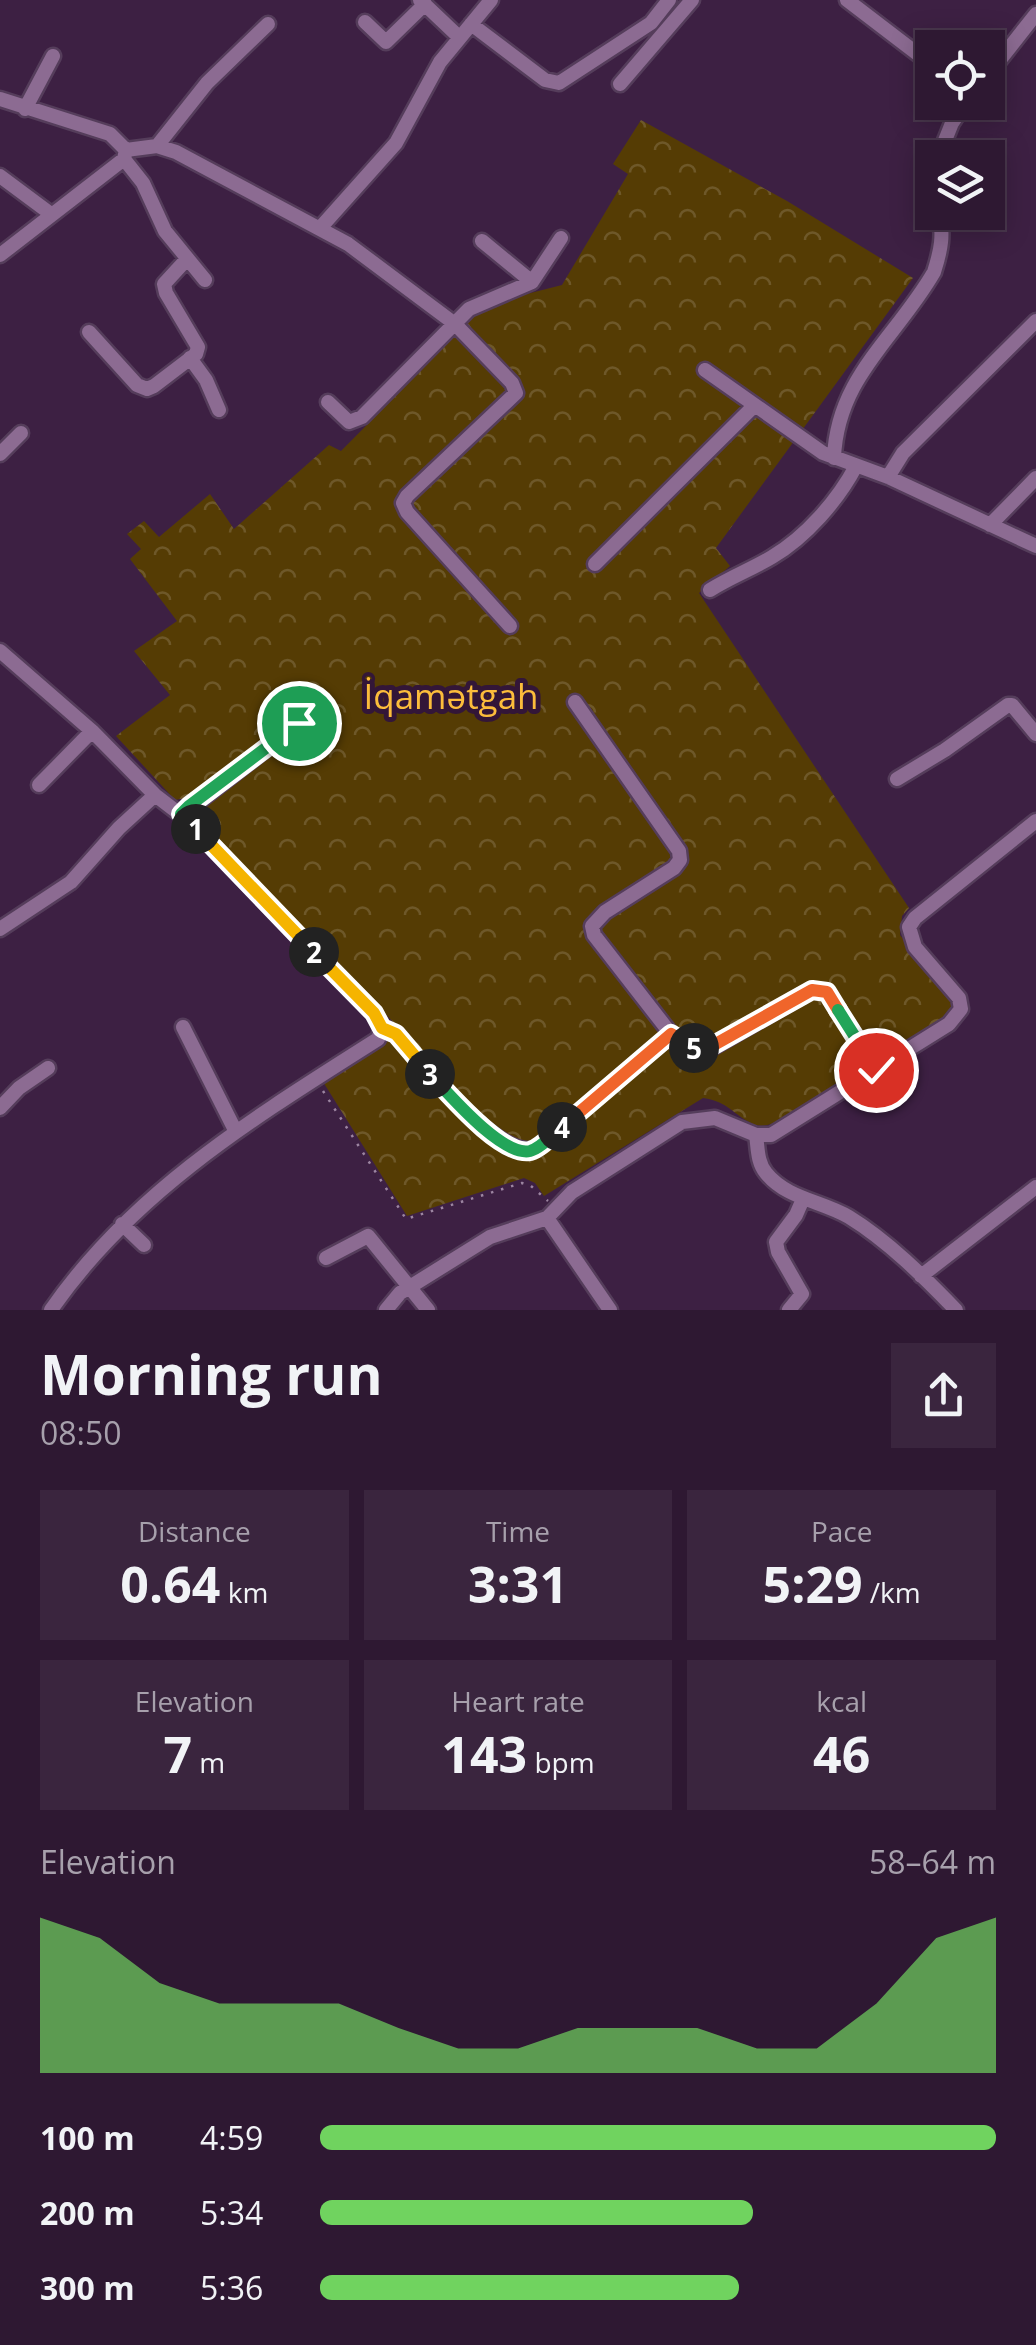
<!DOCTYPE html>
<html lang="en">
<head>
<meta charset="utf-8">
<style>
	:root { --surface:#2e1832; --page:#3a253e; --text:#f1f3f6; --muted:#a7a0ac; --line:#49374d; --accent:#70d35f }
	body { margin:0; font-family:"Open Sans",sans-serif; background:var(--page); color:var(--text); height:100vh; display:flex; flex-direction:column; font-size:38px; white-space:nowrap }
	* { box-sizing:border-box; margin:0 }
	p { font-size:32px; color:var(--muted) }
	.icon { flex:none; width:55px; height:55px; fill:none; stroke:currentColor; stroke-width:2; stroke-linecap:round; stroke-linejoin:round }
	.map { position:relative; height:1310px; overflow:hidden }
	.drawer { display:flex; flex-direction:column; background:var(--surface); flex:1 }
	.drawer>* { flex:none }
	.controls { position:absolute; left:915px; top:30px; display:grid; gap:20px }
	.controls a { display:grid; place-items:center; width:90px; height:90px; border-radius:0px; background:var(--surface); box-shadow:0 5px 25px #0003,0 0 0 2px var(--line); font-size:50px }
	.pin { position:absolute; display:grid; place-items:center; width:85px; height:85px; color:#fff; margin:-42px; border:5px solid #fff; border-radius:50%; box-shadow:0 2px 10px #0007 }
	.km { position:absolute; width:50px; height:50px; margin:-25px; border-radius:50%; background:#222; color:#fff; font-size:28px; line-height:50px; text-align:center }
	.round { display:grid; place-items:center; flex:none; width:105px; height:105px; border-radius:0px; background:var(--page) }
	.overview { display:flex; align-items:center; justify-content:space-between; height:170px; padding:0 40px }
	h1 { font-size:55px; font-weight:700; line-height:75px }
	.stats { display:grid; grid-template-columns:repeat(3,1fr); gap:15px; height:170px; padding:10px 40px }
	.stats div { display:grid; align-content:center; border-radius:0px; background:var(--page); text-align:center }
	.stats b { font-size:50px; font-weight:700 }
	.stats small { font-size:28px; font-weight:400 }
	.stats p { font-size:28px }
	.chart { height:280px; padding:20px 40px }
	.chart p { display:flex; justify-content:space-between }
	.chart svg { width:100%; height:180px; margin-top:10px; fill:var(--accent); opacity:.7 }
	ul { padding:0 40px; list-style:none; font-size:32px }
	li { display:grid; grid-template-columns:160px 120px 1fr; align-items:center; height:75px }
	li i { height:25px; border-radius:12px; background:var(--accent) }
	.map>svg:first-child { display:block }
	.park { fill:url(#park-crowns) }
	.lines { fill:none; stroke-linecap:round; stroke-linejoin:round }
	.minor-casing { stroke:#553d5b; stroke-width:19 }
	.path { stroke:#9c85a1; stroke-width:2.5; stroke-dasharray:2.5 8; stroke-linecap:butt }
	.minor { stroke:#8c6b92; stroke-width:14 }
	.split-1-casing { stroke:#fff; stroke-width:20 }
	.split-2-casing { stroke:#fff; stroke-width:20 }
	.split-3-casing { stroke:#fff; stroke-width:20 }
	.split-4-casing { stroke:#fff; stroke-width:20 }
	.split-5-casing { stroke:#fff; stroke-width:20 }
	.split-6-casing { stroke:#fff; stroke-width:20 }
	.split-7-casing { stroke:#fff; stroke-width:20 }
	.split-1 { stroke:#22a559; stroke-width:12 }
	.split-2 { stroke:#f5b400; stroke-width:12 }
	.split-3 { stroke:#f5b400; stroke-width:12 }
	.split-4 { stroke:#22a559; stroke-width:12 }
	.split-5 { stroke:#f0652b; stroke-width:12 }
	.split-6 { stroke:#f0652b; stroke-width:12 }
	.split-7 { stroke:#22a559; stroke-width:12 }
	.labels { text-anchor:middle; stroke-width:10; stroke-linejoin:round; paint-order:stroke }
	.park-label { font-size:35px; fill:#fcbd3b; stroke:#331638 }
</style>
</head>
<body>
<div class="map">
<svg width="1036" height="1310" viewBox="0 0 1036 1310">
	<defs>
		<pattern id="park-crowns" width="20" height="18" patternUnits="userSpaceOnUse" patternTransform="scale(2.5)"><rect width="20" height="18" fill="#553c04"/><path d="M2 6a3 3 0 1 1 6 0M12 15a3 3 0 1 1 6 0" fill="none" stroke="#6e5829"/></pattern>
	</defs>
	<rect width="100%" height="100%" fill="#3d2043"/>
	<path class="park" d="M641,120l146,81 126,77 -197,270 14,18 -31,27 210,315 -7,8 -2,19 55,70 -1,7 -70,45 -11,-5 -34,22v11c-19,12 -66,49 -86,39 -21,-10 -24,-22 -50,-26l-159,98 -9,-13 -11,-5 -117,38 -87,-139 65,-38 5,1 10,-11 -204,-208 3,-15 -8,-9 -16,3 -59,-64 54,-41 -36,-44 43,-30 -47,-62 11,-10 -14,-15 17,-13 15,16 51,-43 24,35 95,-84 12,6 146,-147 75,-19 66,-111 -15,-10z"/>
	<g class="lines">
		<g class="minor-casing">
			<path id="minor" d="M420,0l39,37
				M847,0l85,65
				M365,22l21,20 39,-38
				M471,24l74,56 14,3 92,-60 18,-23
				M988,75l48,-61
				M620,84l72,-84
				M0,99l110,35 16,16 31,-4 19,6 172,92 107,80 57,59 4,10 -109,103 -4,7 4,9 103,114
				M25,109l28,-53
				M157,146l50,-63 61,-59
				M938,158l14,-35 14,-21
				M124,159l19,24 22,48 40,49
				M0,176l51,38
				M321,227l75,-84 44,-81 51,-62
				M482,241l50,41
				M0,255l124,-96 2,-9
				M89,332l48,53 10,4 7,-3 42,-32 2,-7 -32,-54 -2,-9 22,-24
				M190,358l16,22 13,30
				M705,370l118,83 65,24 148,69
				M328,402l21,20 13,-5 107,-108 63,-27 29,-44
				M0,454l21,-21
				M834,458c3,-81 62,-120 100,-186 7,-22 10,-37 5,-60
				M888,477l15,-24 133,-132
				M990,525l46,-47
				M595,564l159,-158
				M710,590c21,-13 42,-21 62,-33 34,-20 66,-57 84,-91
				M0,651l92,80 63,64 26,20 193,198 8,15 -4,11c-121,77 -244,151 -327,271
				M575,702l104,149 1,9 -6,8 -69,44 -13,14 2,9 77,99
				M897,779l48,-29 63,-45h4l24,29
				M39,785l53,-54
				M181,815l118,-92
				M0,929l71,-47 48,-54 36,-33
				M183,1027l52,103
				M382,1028l14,6c24,28 102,128 140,115l135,-115 23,14 19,-1 99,-57 15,2 49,78
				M0,1108l19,-20 29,-20
				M756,1135c2,13 1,27 10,38 21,26 56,28 83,44 39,24 75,60 107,93
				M547,1218l63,92
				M122,1224l22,21
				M326,1258l42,-22 60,74
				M921,1276l115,-89
				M386,1310l14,-17 90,-56 57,-19 25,-26 110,-70 33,-4 41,17h15l178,-111 12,-15 -2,-11 -44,-51 -6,-20 6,-9 121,-97
				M789,1310l13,-16 -24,-42 -2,-10 20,-27 7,-16"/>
		</g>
		<path class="path" d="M323,1091l83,128 116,-36 9,3 17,15"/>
		<use href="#minor" class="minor"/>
	</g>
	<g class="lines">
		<g class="split-1-casing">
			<path id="split-1" d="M196,829l-15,-15 8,-8 110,-83"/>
		</g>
		<g class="split-2-casing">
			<path id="split-2" d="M196,829l118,123"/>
		</g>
		<g class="split-3-casing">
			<path id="split-3" d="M314,952l60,61 8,15 14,6 34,40"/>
		</g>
		<g class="split-4-casing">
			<path id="split-4" d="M430,1074c18,19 72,83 100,77 11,-3 23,-17 32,-24"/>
		</g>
		<g class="split-5-casing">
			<path id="split-5" d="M562,1127l109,-93 23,14"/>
		</g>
		<g class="split-6-casing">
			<path id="split-6" d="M694,1048l18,-2 100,-56 15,2 11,18"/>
		</g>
		<g class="split-7-casing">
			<path id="split-7" d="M838,1010l38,60"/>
		</g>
		<use href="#split-1" class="split-1"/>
		<use href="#split-2" class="split-2"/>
		<use href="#split-3" class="split-3"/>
		<use href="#split-4" class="split-4"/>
		<use href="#split-5" class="split-5"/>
		<use href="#split-6" class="split-6"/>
		<use href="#split-7" class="split-7"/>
	</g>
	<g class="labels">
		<g class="park-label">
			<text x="451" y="709">İqamətgah</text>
		</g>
	</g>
</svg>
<div class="controls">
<a><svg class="icon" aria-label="locate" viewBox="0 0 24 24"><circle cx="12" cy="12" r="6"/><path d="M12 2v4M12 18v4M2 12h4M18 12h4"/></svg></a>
<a><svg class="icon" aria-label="layers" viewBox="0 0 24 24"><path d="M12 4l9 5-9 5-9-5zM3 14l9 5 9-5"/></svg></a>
</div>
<div class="pin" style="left:299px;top:723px;background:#1e9e55"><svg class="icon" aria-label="arrive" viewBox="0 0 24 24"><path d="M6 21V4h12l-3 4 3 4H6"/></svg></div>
<div class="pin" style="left:876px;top:1070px;background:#d93025"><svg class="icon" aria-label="check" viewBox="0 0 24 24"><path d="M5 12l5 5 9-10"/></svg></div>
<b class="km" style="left:196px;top:829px">1</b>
<b class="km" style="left:314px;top:952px">2</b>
<b class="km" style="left:430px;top:1074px">3</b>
<b class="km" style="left:562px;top:1127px">4</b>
<b class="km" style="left:694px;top:1048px">5</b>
</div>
<section class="drawer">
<div class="overview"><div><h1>Morning run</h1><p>08:50</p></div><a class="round"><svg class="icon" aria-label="share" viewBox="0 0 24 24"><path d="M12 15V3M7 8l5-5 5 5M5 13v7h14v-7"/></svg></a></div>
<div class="stats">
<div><p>Distance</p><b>0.64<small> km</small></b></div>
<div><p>Time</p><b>3:31</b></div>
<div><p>Pace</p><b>5:29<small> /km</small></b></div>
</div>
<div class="stats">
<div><p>Elevation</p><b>7<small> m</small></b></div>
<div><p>Heart rate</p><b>143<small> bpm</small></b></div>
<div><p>kcal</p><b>46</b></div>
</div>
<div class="chart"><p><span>Elevation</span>58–64 m</p>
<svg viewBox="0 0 160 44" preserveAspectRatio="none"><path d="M0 44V6L10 11L20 22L30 27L40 27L50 27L60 33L70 38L80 38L90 33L100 33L110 33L120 38L130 38L140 27L150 11L160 6V44z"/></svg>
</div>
<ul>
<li><b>100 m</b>4:59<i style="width:100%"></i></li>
<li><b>200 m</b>5:34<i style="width:64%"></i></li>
<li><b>300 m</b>5:36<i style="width:62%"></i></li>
</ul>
</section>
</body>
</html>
